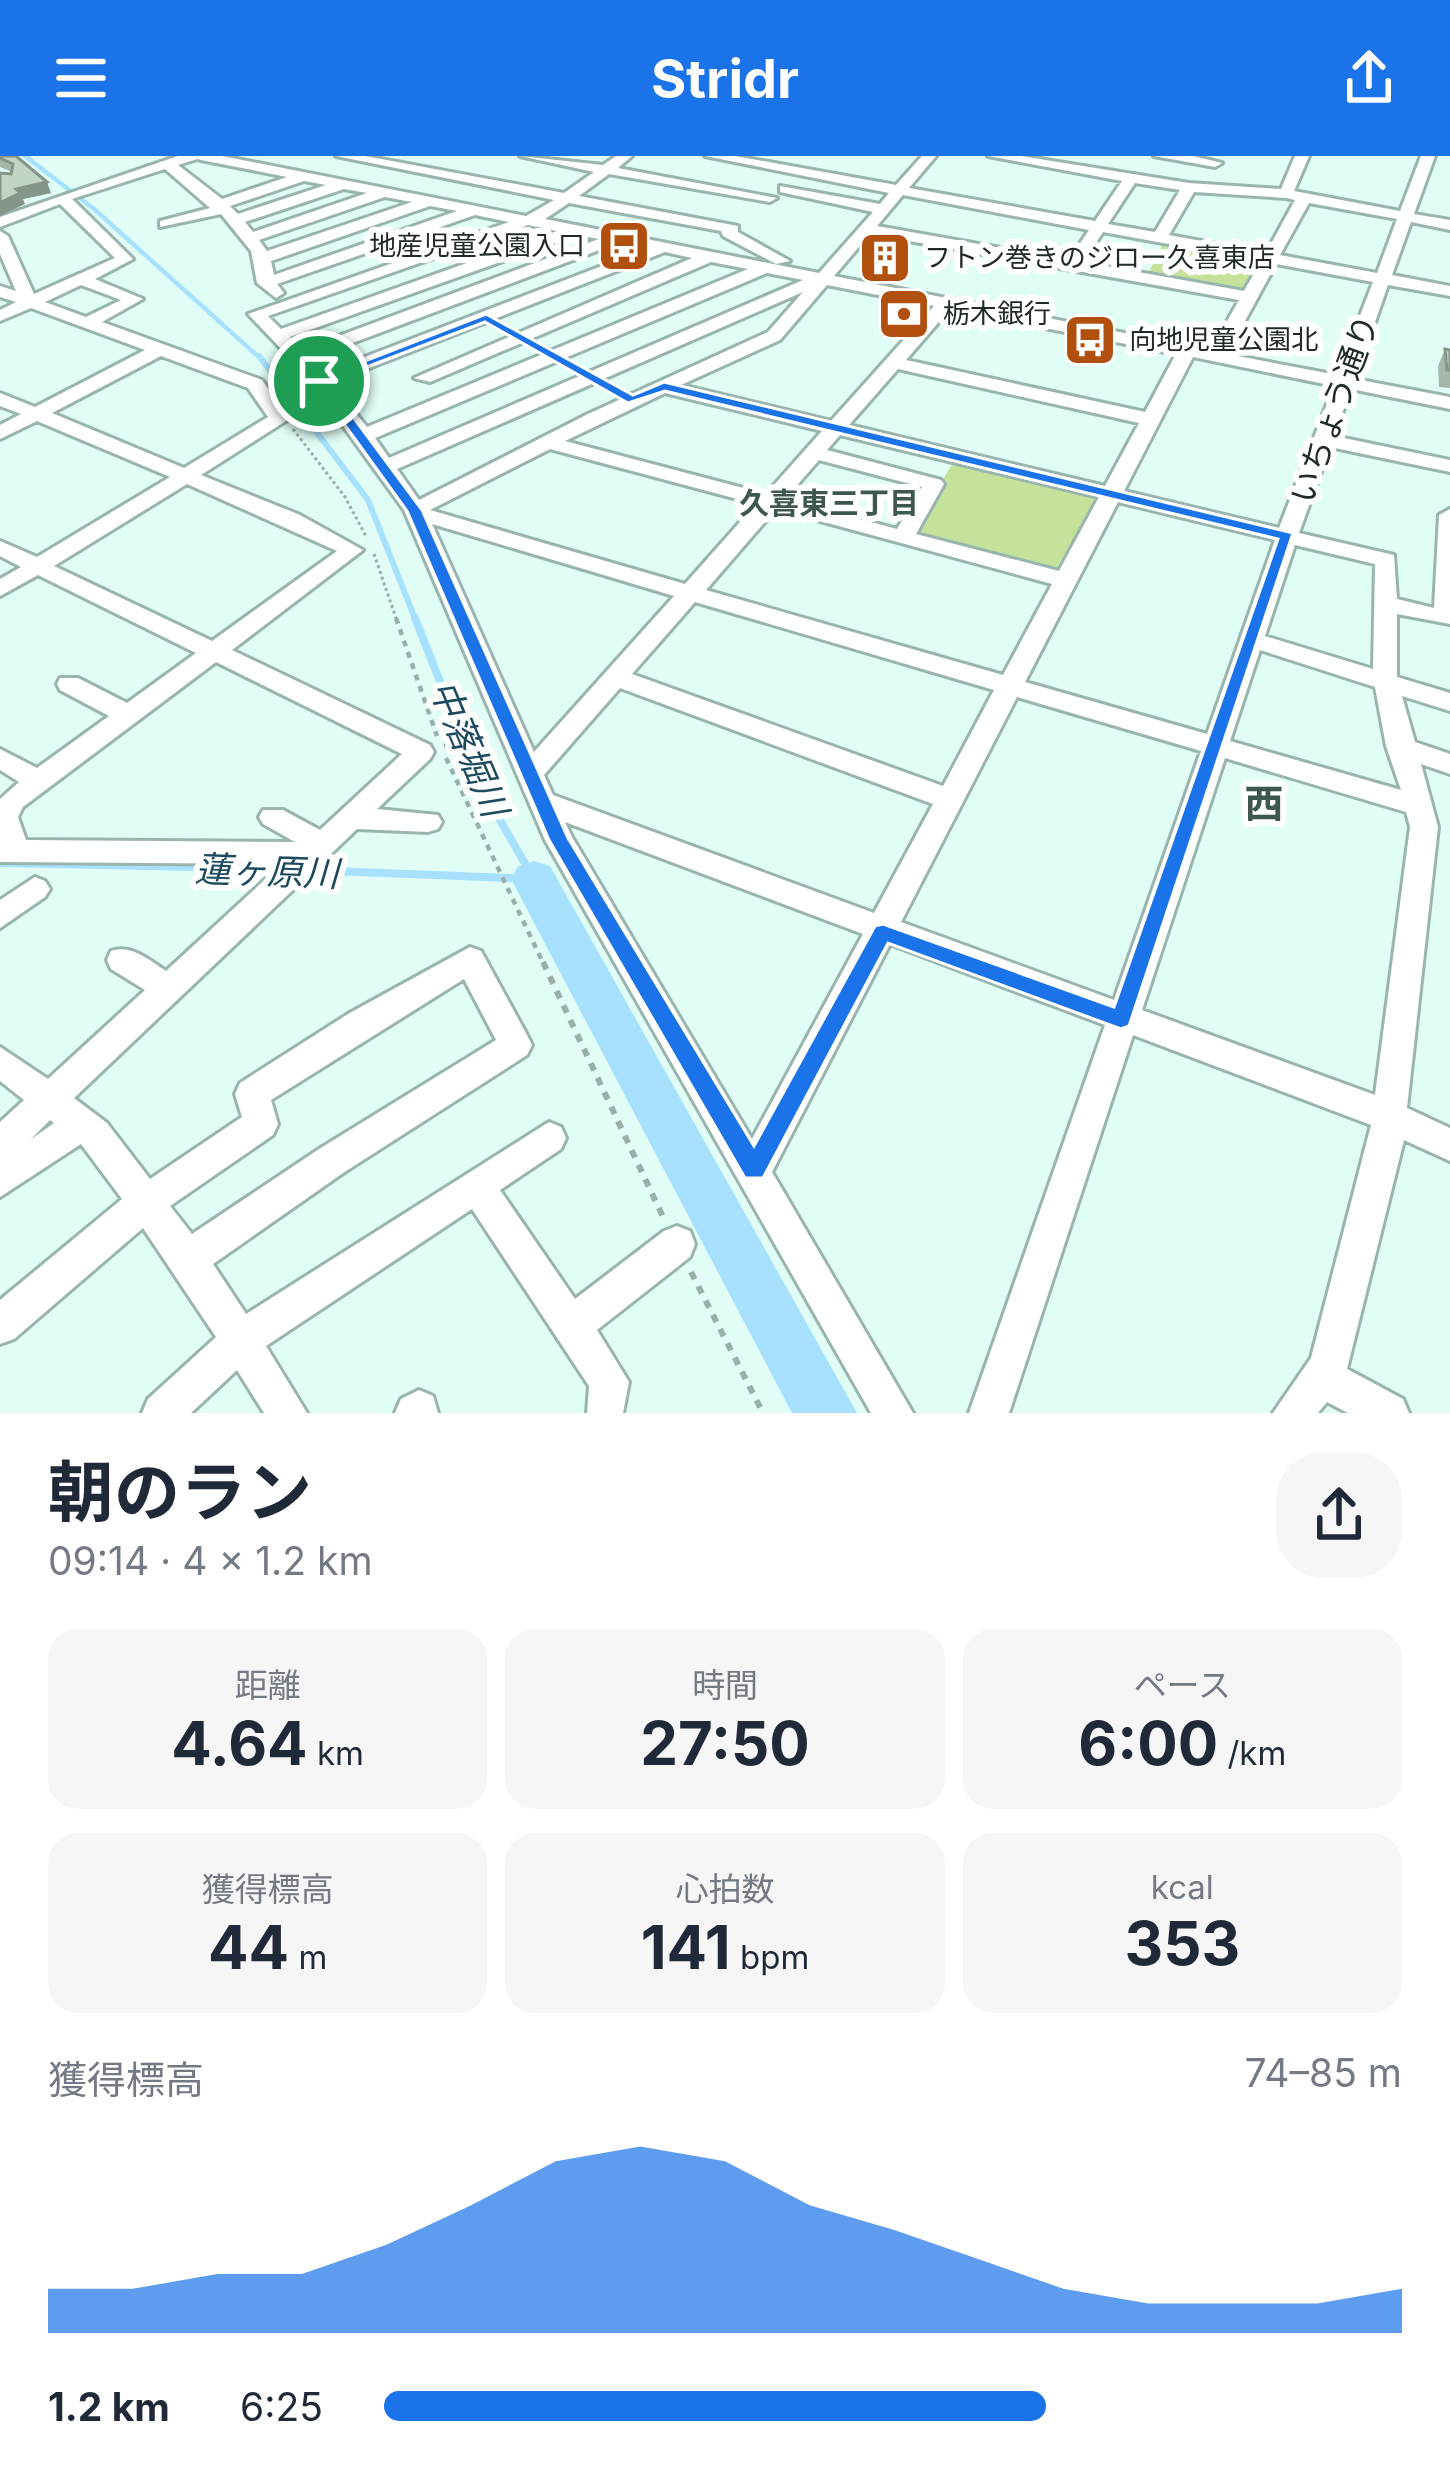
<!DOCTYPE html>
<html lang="ja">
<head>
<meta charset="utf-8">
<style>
	:root { --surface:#fff; --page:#f6f6f7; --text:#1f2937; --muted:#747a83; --accent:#1a73e8 }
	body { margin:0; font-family:Inter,"Noto Sans JP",sans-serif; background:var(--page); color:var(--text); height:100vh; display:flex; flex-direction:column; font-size:45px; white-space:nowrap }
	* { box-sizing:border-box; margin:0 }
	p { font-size:39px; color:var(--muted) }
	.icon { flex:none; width:66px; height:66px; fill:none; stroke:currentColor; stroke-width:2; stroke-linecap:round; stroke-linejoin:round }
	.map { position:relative; height:1257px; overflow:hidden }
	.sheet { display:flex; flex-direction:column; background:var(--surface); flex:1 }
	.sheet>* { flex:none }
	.pin { position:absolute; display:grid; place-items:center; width:102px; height:102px; color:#fff; margin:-51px; border:6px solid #fff; border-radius:50%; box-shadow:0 3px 12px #0007 }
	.round { display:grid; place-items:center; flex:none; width:126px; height:126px; border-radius:48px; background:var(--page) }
	.summary { display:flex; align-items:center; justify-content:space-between; height:204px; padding:0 48px }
	h1 { font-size:66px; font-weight:700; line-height:90px }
	.stats { display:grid; grid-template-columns:repeat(3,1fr); gap:18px; height:204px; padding:12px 48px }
	.stats div { display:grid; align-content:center; border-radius:30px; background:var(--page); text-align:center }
	.stats b { font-size:60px; font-weight:700 }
	.stats small { font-size:33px; font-weight:400 }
	.stats p { font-size:33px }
	.chart { height:336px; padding:24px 48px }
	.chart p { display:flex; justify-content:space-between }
	.chart svg { width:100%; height:216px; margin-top:12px; fill:var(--accent); opacity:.7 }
	ul { padding:0 48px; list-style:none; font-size:39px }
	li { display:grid; grid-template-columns:192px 144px 1fr; align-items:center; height:90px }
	li i { height:30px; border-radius:15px; background:var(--accent) }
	header { display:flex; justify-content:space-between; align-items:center; height:156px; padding:0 48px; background:var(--accent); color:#fff; font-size:54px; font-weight:700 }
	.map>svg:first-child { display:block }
	.green { fill:#c5e19a }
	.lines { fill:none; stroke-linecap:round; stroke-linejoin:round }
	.stream-far2 { stroke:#a7e1fe; stroke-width:4.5 }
	.stream-far1 { stroke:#a7e1fe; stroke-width:6 }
	.stream { stroke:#a7e1fe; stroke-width:8 }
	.river { fill:#a7e1fe; fill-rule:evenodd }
	.minor-casing { stroke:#99b5ae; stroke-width:6 }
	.path-far2 { stroke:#99b0aa; stroke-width:3; stroke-dasharray:3 3; stroke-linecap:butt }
	.path-far1 { stroke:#99b0aa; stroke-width:4.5; stroke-dasharray:6 6; stroke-linecap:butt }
	.path { stroke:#99b0aa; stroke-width:6; stroke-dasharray:8 8; stroke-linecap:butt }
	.minor { fill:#fff; fill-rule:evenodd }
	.wall { fill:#a5b7a9 }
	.shaded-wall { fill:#869589 }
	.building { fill:#c0d5c4; stroke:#869589; stroke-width:3 }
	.route { fill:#1a73e8; stroke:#fff; stroke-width:3; fill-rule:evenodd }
	.labels { text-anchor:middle; stroke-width:12; stroke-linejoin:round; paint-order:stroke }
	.far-poi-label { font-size:27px; fill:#202b28; stroke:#fff; text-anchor:start }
	.far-neighbourhood-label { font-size:30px; font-weight:bold; fill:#3e5751; stroke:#fff }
	.street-label { font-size:33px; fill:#202b28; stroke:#fff }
	.water-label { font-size:36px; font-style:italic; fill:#1d4a5f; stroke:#fff }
	.quarter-label { font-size:39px; font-weight:bold; fill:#3e5751; stroke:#fff }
</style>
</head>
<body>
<header><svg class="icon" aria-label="menu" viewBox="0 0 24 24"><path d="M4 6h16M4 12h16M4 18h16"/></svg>Stridr<svg class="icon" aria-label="share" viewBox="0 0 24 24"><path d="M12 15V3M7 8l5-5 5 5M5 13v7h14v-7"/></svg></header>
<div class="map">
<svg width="1450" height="1257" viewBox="0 0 1450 1257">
	<rect width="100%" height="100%" fill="#e0fef6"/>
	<path class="green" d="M1163,88h5l94,16 -16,31h-6l-88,-16 -3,-3z
		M961,308l130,31 5,6 -39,67 -140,-34 -5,-7 40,-62z"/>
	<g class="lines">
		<path class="stream-far2" d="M25,0l69,53 167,150"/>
		<path class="stream-far1" d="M259,200l109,144 48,121"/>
		<path class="stream" d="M415,462l68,173 51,88
			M0,707l287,6
			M308,714l225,9"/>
		<path class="river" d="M534,705l16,5 307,547h-65l-281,-534 7,-13z"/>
		<g class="minor-casing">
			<path id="minor" d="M178,0h44l304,60 28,-16 -218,-44h29l199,37 30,-21 -74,-16 83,9 13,-9h16l-14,12 159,30 -7,4 -161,-28 -30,22 159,30v6l52,29 -14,3 -53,-28 -2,-5 -152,-28 -24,16 274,54 54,-61 -93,-20v-6l100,18 9,-11 -184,-37h30l161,29 26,-29h14l-27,32 186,33 27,-40 -134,-25h33l168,27 92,6 14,-33h14l-15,35 106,20 21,-55h14l-21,58 36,6v10l-39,-8 -19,53 58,11v10l-62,-11 -33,94 95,18v12l-99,-20 -17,47 116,24v12l-120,-25 -31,86 95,22 3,44 37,9 5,-93 11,-6v115l-53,-10v63l53,16v18l-48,-15 13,46 35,12v20l-29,-10 17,63 -31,281 43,20v33l-46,-21 -57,229 56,30 6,14h-61l-21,-11 -9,11h-45l38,-55 60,-233 -238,-90 -124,378h-40l136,-388 -215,-81 -118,228 141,241h-42l-326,-573 -141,-330 -98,-135 -58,-61 261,-92 -34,-7 -198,69 7,9 -8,5 -19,-15 -6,-32 -30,-37 -61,13v-6l50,-13 -45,-39 -93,30 61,60 -38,20 48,20 -41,23 160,58 27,39 -88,56 99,40 63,35 -131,100 198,95 4,7 -4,7 -53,50 61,6 4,7 -4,7 -10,3 -71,-3 -283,269 33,25 43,56 92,-62 -7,-23 5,-11 108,-69 122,-67 11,4 46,84 5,10 -5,10 -184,118 -130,91 33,50 303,-192 12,5 5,11 -5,11 -61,41 75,109 89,-68 13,-5 13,5 5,13 -5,13 -93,73 32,52 -6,31h-36l2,-27 -117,-177 -206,137 41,67h-43l-27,-43 -46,43h-49l6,-14 68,-62 -73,-109 -129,111 -14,5v-44l122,-101 -41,-55 -81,53v-75l24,-22 -24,-19v-34l48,32 97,-89 -34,-21 -4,-9 4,-9c20,-7 38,9 55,20l116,-107 -282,-2v-63l19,-17 -19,-12v-21l37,19 72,-52 -49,-26 -3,-6 3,-6h18l49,25 69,-50 -158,-78 -38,21v-17l21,-12 -21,-11v-15l37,16 133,-80 -133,-56 -37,18v-14l21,-11 -21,-8v-13l35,14 110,-57 -114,-42 -31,13v-11l16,-8 -16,-5v-11l16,5 -16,-37v-23l8,5 26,58 81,-36 -55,-54 -60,23v-10zM197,3l4,1 86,17 -65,22 -44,-34zM304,25l22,4 -88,29 -8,-8zM1135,27l45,7 -25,42 -47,-8zM344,33l23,4 -114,39 -8,-10zM1194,36l92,6 9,2 -29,53 -97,-18zM903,39l186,35 -20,30 -192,-34zM385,41l27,5 -145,49 -8,-11zM1309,47l88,16 -20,54 -97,-18zM430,50l27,5 -183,64 -3,-14zM528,69l29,6 -276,98 -13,-13zM1103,76l158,29 -17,30 -161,-29zM870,78l369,66 -28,50 -377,-74zM576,79l23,4 -298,111 -11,-13zM618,87l28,6 -323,124 -13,-14zM665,96l27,6 -278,120 16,4 281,-120 37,7 -381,158 -36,-44zM1276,108l97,18 -36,93 -110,-21zM767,117l36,7 -414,178 -14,-20zM81,129l40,15 -35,17 -41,-15zM827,129l107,21 -103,115 -150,-36 99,-45zM803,136l-35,40 -180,82 -169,86 -22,-31zM950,153l226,45 -31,58 -239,-52zM161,200l87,32 20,29 -84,51 -132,-55zM1193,201l141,29 -55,142 -155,-37zM898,213l241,54 -34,63 -256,-61zM665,237l157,38 -56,63 -201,-53zM840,279l259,62 -40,74 -143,-37 28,-50 -3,-4 -114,-30zM550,293l206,55 -71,80 -255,-74zM819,304l103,27 -25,42 -112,-30zM187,328l150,67 -125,90 -158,-75zM1118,346l157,38 -68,194 -182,-52zM776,353l276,75 -49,91 -297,-85zM432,368l242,72 -140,156zM1295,389l80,19 -2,105 -108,-33zM695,446l299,88 -51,96 -311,-112zM1260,494l115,37 11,59 15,44 -171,-49zM216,506l186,92 -82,76 -37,-20h-20l-4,7 4,7 32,18 -269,-2 -8,-23 5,-10zM620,532l313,116 -59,109 -321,-118 -9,-20zM1017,541l184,54 -87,249 -213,-78zM1225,602l181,54 4,15 -35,268 -233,-85zM565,666l298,112 -111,205 -180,-302zM464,823l32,61 -177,109 -127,85 -22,-28 103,-71 5,-11 -7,-24zM50,964l4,3 -24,17z
				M1154,0h39l29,7 -7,4z
				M35,721l10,4 5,8 -5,8 -45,31v-28z
				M419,1234l14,6 5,17h-43l6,-14z"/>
		</g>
		<path class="path-far2" d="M293,273l52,68 22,41
			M374,398l23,67"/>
		<path class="path-far1" d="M396,462l41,118
			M444,590l41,-12
			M446,602l98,207"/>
		<path class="path" d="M543,806l121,257
			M691,1116l72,141"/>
		<use href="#minor" class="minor"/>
	</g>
	<path class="wall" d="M0,0l51,37 -28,6 2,5 -13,-32 -12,-5z
		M1445,193l5,1v38l-11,-1 -1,-21z"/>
	<path class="shaded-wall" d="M47,26l4,11 -28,6 2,5 -25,12v-13l16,-14z"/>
	<path class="building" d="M0,0h16l31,26 -31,7 4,4 -20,10v-30l11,1 2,-10 -13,-6z
		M1445,193l5,1v20h-3z"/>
	<path class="route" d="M486,158l147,81 31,-13 629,151 -164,493 -8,3 -233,-86 -125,235h-18l-196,-338 -142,-329 -94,-130zM485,166l143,81 37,-12 613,148 -164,468 -231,-83 -8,2 -121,220 -186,-308 -146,-328 -95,-128z"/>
	<defs>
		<g id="bus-square" transform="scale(2.7)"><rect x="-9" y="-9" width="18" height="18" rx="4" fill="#b1500e" stroke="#fff"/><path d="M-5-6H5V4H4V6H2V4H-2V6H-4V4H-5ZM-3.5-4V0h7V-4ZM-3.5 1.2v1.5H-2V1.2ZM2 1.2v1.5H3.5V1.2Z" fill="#fff"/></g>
		<g id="building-square" transform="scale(2.7)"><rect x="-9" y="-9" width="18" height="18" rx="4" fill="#b1500e" stroke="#fff"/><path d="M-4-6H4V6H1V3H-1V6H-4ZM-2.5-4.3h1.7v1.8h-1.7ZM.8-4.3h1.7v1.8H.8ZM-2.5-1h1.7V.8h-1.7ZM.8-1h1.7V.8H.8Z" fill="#fff"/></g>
		<g id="bank-square" transform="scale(2.7)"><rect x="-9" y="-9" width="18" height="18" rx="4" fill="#b1500e" stroke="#fff"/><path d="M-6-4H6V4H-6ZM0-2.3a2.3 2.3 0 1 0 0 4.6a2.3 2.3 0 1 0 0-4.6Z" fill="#fff"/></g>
	</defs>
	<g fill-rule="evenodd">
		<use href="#bus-square" x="624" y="90"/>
		<use href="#building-square" x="885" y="102"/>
		<use href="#bank-square" x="904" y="158"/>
		<use href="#bus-square" x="1090" y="184"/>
	</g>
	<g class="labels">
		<g class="far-poi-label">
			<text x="585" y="99" text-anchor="end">地産児童公園入口</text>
			<text x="924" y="111">フトン巻きのジロー久喜東店</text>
			<text x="943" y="167">栃木銀行</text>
			<text x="1129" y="193">向地児童公園北</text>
		</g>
		<g class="far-neighbourhood-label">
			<text x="829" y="358">久喜東三丁目</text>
		</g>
		<g class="street-label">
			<text transform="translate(1334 253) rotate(-70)" y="12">いちょう通り</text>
		</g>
		<g class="water-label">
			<text transform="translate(469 592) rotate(67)" y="13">中落堀川</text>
			<text transform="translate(267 715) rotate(2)" y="13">蓮ヶ原川</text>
		</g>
		<g class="quarter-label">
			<text x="1264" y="662">西</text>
		</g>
	</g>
</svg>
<div class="pin" style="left:319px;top:225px;background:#1e9e55"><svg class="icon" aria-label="arrive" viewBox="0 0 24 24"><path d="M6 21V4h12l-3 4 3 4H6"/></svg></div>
</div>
<section class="sheet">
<div class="summary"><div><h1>朝のラン</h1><p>09:14 · 4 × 1.2 km</p></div><a class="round"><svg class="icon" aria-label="share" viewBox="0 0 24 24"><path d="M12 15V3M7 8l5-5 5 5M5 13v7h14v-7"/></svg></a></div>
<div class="stats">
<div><p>距離</p><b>4.64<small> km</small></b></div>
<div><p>時間</p><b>27:50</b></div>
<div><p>ペース</p><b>6:00<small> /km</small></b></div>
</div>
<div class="stats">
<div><p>獲得標高</p><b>44<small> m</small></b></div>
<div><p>心拍数</p><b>141<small> bpm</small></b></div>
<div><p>kcal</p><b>353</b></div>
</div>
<div class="chart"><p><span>獲得標高</span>74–85 m</p>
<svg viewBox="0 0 160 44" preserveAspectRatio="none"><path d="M0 44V35L10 35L20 32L30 32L40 26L50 18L60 9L70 6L80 9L90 18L100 23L110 29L120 35L130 38L140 38L150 38L160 35V44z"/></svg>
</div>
<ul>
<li><b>1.2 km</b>6:25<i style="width:65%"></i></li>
</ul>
</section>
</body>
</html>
